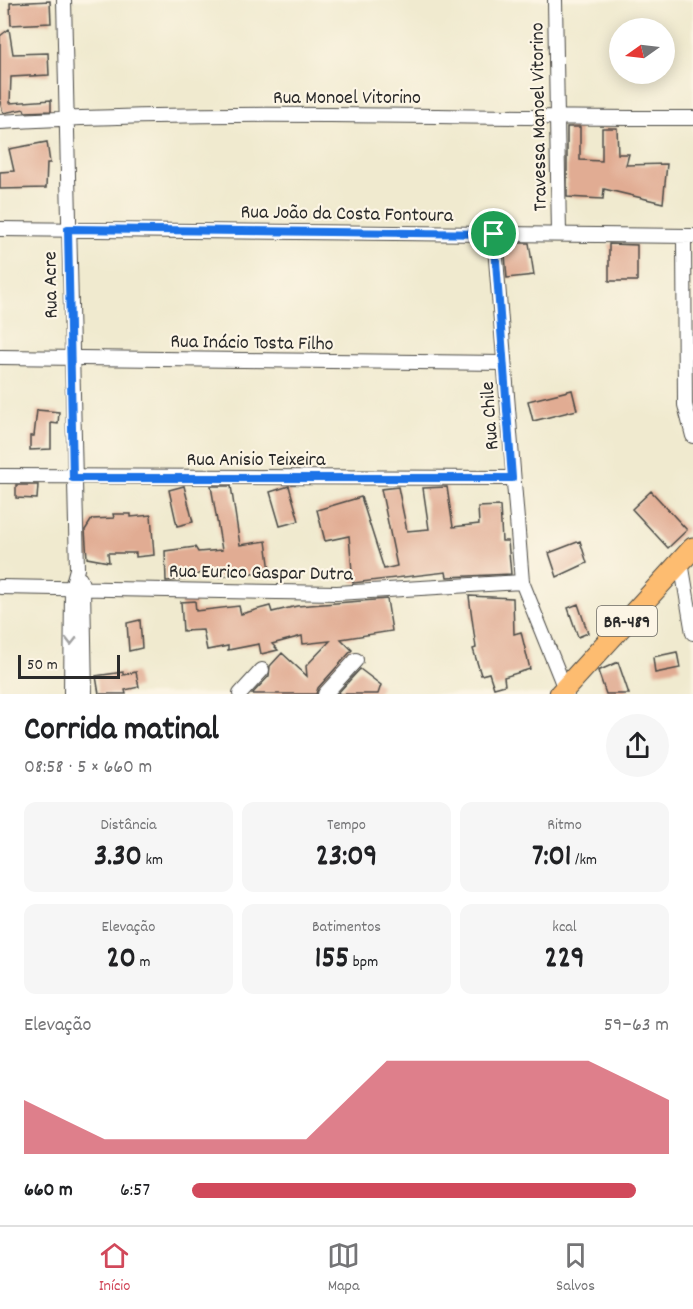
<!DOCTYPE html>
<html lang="pt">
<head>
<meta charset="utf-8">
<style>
	:root { --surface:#fff; --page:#f6f6f6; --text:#202124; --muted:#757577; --line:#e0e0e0; --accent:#d1495b }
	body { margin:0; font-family:Dekko,sans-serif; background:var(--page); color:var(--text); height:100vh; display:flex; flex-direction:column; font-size:22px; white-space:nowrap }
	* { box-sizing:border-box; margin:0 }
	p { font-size:20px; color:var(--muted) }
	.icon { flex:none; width:33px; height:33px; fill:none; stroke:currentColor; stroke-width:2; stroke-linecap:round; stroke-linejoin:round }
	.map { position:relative; height:694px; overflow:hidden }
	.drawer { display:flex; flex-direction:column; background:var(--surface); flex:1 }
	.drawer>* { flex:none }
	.needle { width:39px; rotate:256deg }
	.buttons { position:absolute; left:609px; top:18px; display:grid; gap:12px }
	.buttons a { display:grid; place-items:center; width:66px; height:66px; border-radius:50%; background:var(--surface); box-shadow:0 3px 15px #0003; font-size:30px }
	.scale { position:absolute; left:18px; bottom:15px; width:102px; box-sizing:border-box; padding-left:6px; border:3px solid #2b2b2b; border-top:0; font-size:16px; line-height:21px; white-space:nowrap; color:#2b2b2b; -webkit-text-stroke:4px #fcf5e5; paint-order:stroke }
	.pin { position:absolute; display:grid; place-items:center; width:51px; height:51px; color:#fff; margin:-26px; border:3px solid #fff; border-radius:50%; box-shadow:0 2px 6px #0007 }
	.round { display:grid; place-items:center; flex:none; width:63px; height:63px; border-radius:32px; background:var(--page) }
	.headline { display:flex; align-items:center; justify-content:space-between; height:102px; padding:0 24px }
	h1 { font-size:33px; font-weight:700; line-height:45px }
	.metrics { display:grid; grid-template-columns:repeat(3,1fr); gap:9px; height:102px; padding:6px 24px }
	.metrics div { display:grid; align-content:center; border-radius:12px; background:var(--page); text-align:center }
	.metrics b { font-size:30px; font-weight:700 }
	.metrics small { font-size:16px; font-weight:400 }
	.metrics p { font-size:16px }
	.chart { height:168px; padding:12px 24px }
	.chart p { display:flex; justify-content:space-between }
	.chart svg { width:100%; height:108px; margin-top:6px; fill:var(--accent); opacity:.7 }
	ul { padding:0 24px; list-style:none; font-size:20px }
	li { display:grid; grid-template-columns:96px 72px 1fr; align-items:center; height:45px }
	li i { height:15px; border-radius:8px; background:var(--accent) }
	.dock { display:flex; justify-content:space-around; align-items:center; height:84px; border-top:2px solid var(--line); background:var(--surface); font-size:16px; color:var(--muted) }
	.dock a { display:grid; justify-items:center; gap:3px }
	.dock .active { color:var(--accent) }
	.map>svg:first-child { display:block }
	.building { fill:#e1ac93 }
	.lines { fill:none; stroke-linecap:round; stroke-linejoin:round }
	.minor-casing { stroke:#494844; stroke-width:16 }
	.primary-casing { stroke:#494844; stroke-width:23 }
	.minor { stroke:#fff; stroke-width:14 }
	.primary { stroke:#fdbc70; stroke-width:21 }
	.oneway { stroke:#a0a0a0 }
	.route-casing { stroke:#fff; stroke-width:12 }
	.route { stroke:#1a73e8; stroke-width:8 }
	.labels { text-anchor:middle; stroke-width:4.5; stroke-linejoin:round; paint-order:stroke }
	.shield { fill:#fcf5e5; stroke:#6a6863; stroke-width:1.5 }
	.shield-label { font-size:18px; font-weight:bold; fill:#2b2b2b }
	.street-label { font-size:20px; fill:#2b2b2b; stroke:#fcf5e5 }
</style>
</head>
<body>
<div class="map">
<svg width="693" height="694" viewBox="0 0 693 694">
	<rect width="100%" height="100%" fill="#fcf5e5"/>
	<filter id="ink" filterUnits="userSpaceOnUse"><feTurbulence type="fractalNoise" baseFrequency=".0167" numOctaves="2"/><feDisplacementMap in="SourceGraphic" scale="12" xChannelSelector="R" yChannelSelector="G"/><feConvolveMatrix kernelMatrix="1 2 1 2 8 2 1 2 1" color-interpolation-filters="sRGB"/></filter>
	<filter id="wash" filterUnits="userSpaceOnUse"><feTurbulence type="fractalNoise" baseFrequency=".008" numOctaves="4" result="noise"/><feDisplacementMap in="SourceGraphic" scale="24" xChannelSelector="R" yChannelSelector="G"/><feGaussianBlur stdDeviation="1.35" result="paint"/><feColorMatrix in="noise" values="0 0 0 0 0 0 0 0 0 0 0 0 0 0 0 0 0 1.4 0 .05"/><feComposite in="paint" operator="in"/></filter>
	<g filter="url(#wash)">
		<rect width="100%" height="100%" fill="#f0eacf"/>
		<g id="blocks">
			<path class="building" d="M50,1l1,22 -40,2 -1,-22z
				M9,29l4,25 35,-1 1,22 -38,2 -1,26 41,-3v11l-26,1 -1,-3 -21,4 -3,-11v-66z
				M567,127h13v33l22,1v-33h15l1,26h11l-3,11 41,-1 -4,39 -59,-14 -1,10 -36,-2z
				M47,142l3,21h-3l-1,25 -46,1v-17l14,-1 -5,-22z
				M504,243h25l5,32 -27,3z
				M609,244l28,1v36h-28z
				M572,390l5,20 -44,11 -5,-20z
				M37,410l22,2 -1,12 -7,-1v26l-21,1v-14h4z
				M16,485h22l-1,14 -21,-1z
				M184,486l9,36 -16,4 -8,-36z
				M211,486h20l9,59 26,-4 4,30 -59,7 -1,-8 -29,10 -15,1 -1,-30 30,-4 3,5 24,-2z
				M289,486l10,35 -19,5 -10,-34z
				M398,487l9,44 22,-2 -6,-41 24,-1 6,40 26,-3 -1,-17 22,-1 2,35h6l3,33 -64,3 -1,-5 -93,11 -4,-47 -24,5 -8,-31 44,-13 23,72 13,-3 -16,-77z
				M651,491l36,39 -19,18 -36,-39z
				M113,514h18v3l20,-2 3,40 -18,2v-4h-28l1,9 -22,-4 -2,-28 7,-11 22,-1z
				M580,541l7,22 -30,14 -8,-24z
				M469,596l44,2 1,36 7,-2 9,37 -26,8 1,8 -11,3 -5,-15 -8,2 -8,-26 3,-1z
				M387,599l5,32 -51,8 11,11 -34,38 -2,6h-64l17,-18 1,-10 12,-13 25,23 -1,-10 24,-25 -27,3 -1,-8 -30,8 6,6 -17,4 -2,-10 -31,6v-4l-21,4 -4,-20 -20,1 -2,-29 14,-1 1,10 43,-5 2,8 29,-8 2,6 25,-6z
				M578,604l10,29 -10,4 -10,-29z
				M140,620l2,28 -13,3 -2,-28z
				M677,652l3,16 -25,5 -2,-16z
				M618,662l11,32h-23l-8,-23z
				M360,669l21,16 -3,9h-41z
				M123,672v3l13,-3 3,15 -14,3 1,4h-27l-3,-18z"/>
		</g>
	</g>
	<g filter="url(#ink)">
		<use href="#blocks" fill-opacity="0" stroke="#494844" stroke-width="1.5"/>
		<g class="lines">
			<g class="minor-casing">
				<path id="minor" d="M64,0l13,569 -5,18 -1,107
					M555,0l4,234
					M0,122c231,-14 462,-3 693,-4
					M0,229l693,7
					M494,234l28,348 45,112
					M684,236l1,169 8,31
					M0,357l503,6
					M0,476l512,2
					M681,562l12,71
					M80,579l3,8 2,107
					M0,587l337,6 185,-11
					M240,694l22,-24
					M325,694l31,-34"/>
			</g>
			<g class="primary-casing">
				<path id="primary" d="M560,694l133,-146"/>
			</g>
			<use href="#minor" class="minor"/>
			<use href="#primary" class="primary"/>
		</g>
		<defs><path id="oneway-chevron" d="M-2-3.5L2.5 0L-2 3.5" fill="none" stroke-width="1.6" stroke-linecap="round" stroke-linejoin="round" transform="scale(1.5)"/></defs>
		<use class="oneway" href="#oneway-chevron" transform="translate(71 641) rotate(91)"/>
	</g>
	<g class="lines" filter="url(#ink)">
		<g class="route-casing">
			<path id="route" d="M68,229l426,5 18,244h-439z"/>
		</g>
		<use href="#route" class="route"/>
	</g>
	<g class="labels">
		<rect class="shield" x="597" y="606" width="60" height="30" rx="4.5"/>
		<g class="shield-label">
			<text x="627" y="627">BR-489</text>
		</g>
		<g class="street-label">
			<text x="347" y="103">Rua Monoel Vitorino</text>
			<text transform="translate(537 117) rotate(-91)" y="7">Travessa Manoel Vitorino</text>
			<text transform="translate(347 212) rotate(1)" y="7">Rua João da Costa Fontoura</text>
			<text transform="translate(49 285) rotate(-91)" y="7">Rua Acre</text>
			<text transform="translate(252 341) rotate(1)" y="7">Rua Inácio Tosta Filho</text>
			<text transform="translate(488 416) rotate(-94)" y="7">Rua Chile</text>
			<text x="256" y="465">Rua Anisio Teixeira</text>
			<text transform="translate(261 571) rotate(1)" y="7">Rua Eurico Gaspar Dutra</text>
		</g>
	</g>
</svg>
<div class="buttons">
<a><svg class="needle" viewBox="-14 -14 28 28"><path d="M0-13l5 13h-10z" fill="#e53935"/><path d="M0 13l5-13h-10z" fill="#757577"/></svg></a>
</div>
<div class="scale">50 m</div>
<div class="pin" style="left:494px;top:234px;background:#1e9e55"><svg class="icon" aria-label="arrive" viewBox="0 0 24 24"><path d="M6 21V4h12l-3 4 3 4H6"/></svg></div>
</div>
<section class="drawer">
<div class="headline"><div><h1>Corrida matinal</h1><p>08:58 · 5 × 660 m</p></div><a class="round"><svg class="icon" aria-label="share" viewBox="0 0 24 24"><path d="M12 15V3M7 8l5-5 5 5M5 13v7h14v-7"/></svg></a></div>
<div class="metrics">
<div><p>Distância</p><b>3.30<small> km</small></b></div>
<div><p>Tempo</p><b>23:09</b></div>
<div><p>Ritmo</p><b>7:01<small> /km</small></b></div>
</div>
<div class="metrics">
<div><p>Elevação</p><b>20<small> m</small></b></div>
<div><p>Batimentos</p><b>155<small> bpm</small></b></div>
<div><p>kcal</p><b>229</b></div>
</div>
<div class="chart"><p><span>Elevação</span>59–63 m</p>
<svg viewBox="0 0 160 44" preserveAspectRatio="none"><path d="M0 44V22L10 30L20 38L30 38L40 38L50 38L60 38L70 38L80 22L90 6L100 6L110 6L120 6L130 6L140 6L150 14L160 22V44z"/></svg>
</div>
<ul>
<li><b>660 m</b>6:57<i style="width:93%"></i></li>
</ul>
</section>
<nav class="dock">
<a class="active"><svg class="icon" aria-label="home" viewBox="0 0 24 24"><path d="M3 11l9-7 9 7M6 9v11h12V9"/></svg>Início</a>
<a><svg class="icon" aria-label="map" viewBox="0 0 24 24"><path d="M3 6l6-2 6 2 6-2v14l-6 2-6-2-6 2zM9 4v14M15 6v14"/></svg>Mapa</a>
<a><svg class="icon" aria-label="saved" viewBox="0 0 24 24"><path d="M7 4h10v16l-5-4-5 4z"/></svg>Salvos</a>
</nav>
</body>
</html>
